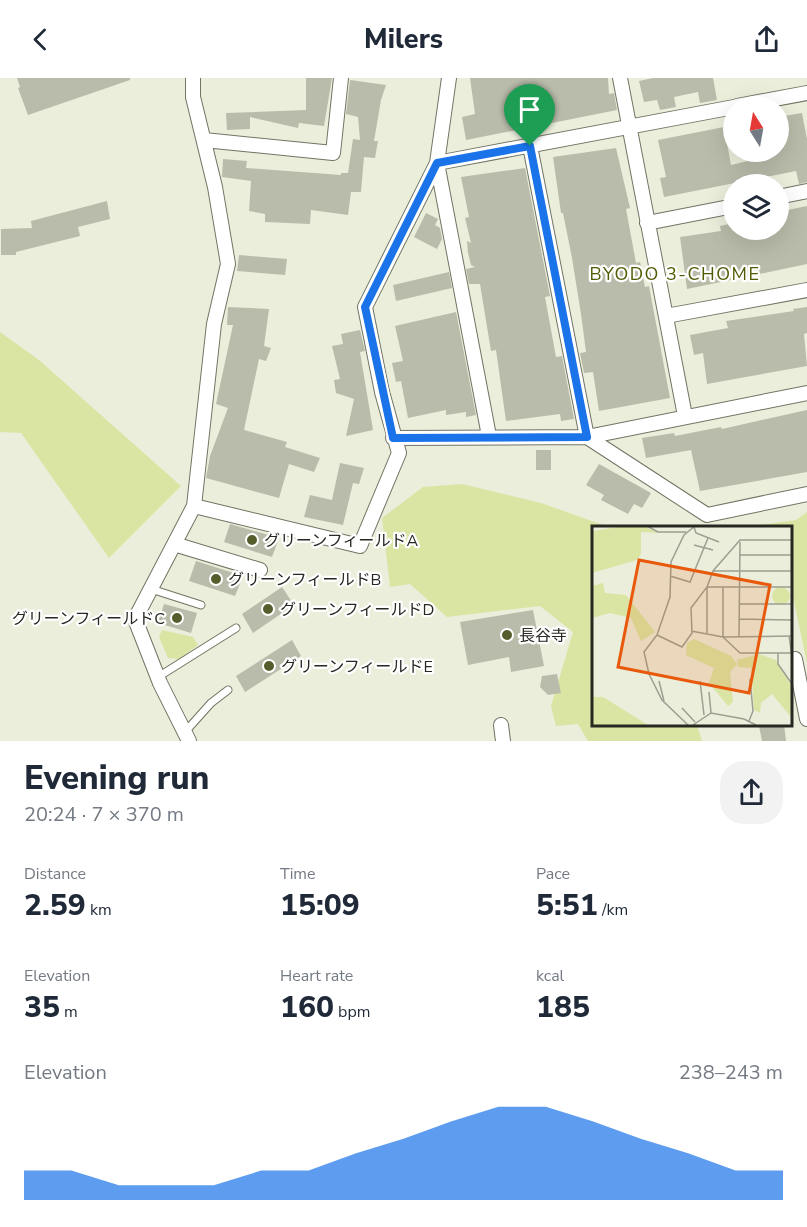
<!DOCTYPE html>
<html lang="en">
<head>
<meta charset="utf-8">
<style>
	:root { --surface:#fff; --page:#f2f2f3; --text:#1f2937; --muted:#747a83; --accent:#1a73e8 }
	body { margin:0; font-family:"Nunito Sans","Noto Sans JP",sans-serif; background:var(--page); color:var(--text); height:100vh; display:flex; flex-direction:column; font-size:22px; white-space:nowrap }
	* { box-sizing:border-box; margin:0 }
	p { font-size:20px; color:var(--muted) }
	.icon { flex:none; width:33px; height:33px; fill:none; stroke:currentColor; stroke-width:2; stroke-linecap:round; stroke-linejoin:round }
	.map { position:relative; height:663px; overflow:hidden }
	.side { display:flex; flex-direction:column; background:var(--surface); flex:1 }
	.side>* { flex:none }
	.needle { width:39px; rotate:349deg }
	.tools { position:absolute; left:723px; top:18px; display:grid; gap:12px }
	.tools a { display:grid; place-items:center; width:66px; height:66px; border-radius:50%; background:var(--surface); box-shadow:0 6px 24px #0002; font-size:30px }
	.pin { position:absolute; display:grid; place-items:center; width:51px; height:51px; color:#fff; margin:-62px -26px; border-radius:50% 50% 50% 0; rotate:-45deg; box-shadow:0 0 6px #0007 }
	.pin .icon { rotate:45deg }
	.round { display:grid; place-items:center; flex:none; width:63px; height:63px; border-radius:24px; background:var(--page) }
	.headline { display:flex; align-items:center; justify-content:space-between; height:102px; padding:0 24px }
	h1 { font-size:33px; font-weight:800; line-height:45px }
	.metrics { display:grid; grid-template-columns:repeat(3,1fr); gap:9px; height:102px; padding:6px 24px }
	.metrics div { display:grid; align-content:center }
	.metrics b { font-size:30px; font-weight:800 }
	.metrics small { font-size:16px; font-weight:400 }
	.metrics p { font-size:16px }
	.chart { height:168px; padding:12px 24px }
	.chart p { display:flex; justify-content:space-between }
	.chart svg { width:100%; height:108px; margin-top:6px; fill:var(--accent); opacity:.7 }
	header { display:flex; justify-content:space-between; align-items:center; height:78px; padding:0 24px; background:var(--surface); font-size:27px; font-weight:800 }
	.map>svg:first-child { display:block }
	.green { fill:#dae5a4 }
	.building { fill:#b9bcaa }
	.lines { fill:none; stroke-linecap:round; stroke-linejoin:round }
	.service-casing { stroke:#717463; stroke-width:9 }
	.minor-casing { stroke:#717463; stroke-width:16 }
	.service { stroke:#fff; stroke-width:7 }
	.minor { stroke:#fff; stroke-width:14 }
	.route-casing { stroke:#fff; stroke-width:12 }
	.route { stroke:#1a73e8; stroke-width:8 }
	.poi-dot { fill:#565d2c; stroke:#fff; stroke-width:2 }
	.labels { text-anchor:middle; stroke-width:4.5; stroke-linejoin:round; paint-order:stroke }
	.poi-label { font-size:16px; fill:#262821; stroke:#fff; text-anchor:start }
	.neighbourhood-label { font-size:18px; letter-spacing:1.5px; fill:#525a04; stroke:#fff }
	.inset-road { fill:none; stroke:#9c9f91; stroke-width:1.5 }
	.view { fill:#e8590c; fill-opacity:0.15; stroke:#e8590c; stroke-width:3 }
	.inset-edge { fill:none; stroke:#262821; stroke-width:3 }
</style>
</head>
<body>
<header><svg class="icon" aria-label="back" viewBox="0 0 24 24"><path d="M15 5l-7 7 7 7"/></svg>Milers<svg class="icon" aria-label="share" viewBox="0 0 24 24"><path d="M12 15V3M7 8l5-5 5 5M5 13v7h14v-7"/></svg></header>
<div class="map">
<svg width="807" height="663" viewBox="0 0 807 663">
	<rect width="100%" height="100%" fill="#eaeedb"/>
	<path class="green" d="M0,254l39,28 142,126 -72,72 -88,-125 -21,-1z
		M462,406l79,19 71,25h-18v196l103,1 5,16h-114l-10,-17 -22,2 -5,-20 22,-74 -33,-26 -93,11 -37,-33 -20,3 -8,-69 41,-31z
		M807,434v151l-16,-75 -1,-60h-50l56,-8z
		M162,552l31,7 5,8 -19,14 -11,-1 -9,-21z"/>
	<path class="building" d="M17,0h113v2l-102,35 -10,-27 2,-1z
		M306,0h26l-8,48 -25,-3 -1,5 -48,-11v12l-23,1 -1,-17 80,-3z
		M470,0h138l1,16 5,-1 3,17 -151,30 -4,-23 13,-3z
		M653,0h60l4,22 -17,3 -2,-11 -24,5 2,10 -16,3 -3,-10 -13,2 -5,-21z
		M350,2l36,5 -5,15 -7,41h4l-3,17 -11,-1 -3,35h-10l-3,23 -37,-5 -1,14 -45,-2v-8l-16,-3 2,-30 -29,-4 1,-18 24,2 -1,7 95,7v-2h7l5,-34 7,1 -2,-23 -12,-3z
		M802,35l5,26v43l-8,2 -3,-13 -132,26 -4,-19 6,-1 -8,-37 66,-13 7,38 47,-11v-37z
		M616,70l14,60 -4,1 10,54 4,-1 5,25 4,-1 21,112 -71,13 -6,-39 -9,1 -4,-20 6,-1 -5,-38 -9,-56 -9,-45h-2l-8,-56z
		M525,90l25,128 -5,1 11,60 6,-1 12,63 -13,2 -1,-7 -54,7 -10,-71 -5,1 -11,-67h-11l-3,-15 9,-2 -4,-2 -3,-12 -1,-12 4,2 -6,-25 4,-1 -8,-40z
		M107,123l3,18 -32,8 2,9 -64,16v3h-15v-26l31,-1 -1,-7z
		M807,128v58l-120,25 -7,-52 41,-6 -1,-5 14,-3v7h44v-18z
		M426,135l12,6 -3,6 5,3 2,11 -5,10 -23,-12z
		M239,177l48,4 -2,16 -48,-4z
		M449,194l3,16 -56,13 -3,-16z
		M228,229l41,2 -5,37 7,2 -5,13 -7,-2 -15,71 43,12 -2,5 35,11 -6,14 -25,-8 -10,34 -73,-20 4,-22 18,-48 -12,-4 17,-79h-6z
		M807,229v26l-3,1 3,32 -100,18 -4,-31 -9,2 -4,-20 38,-7 -2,-7 68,-10 -1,-2z
		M456,234l20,103 -10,2v-5l-20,3v-5l-38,8 -7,-37 -5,1 -4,-19 11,-2 -8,-35z
		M360,252l5,21 -5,1 13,78 -27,6 8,-37 -18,-6 -2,-13 6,-1 -8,-33 11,-2 -2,-10z
		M807,332v62l-107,19 -9,-41 -45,8 -4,-20 32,-5 1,3 46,-9 1,2z
		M536,372h15v20h-15z
		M340,385l24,5 -5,16 -6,-1 -10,42 -39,-8 6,-22 22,5z
		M599,386l52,29 -9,15 -8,-4 -6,10 -27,-14 3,-5 -18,-10z
		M230,446l49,14 -7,19 -48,-15z
		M196,483l47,15 -8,20 -46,-15z
		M282,509l12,18 -41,28 -11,-19z
		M164,526l33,9 -6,20 -33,-10z
		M533,532l11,56 -33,6 -2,-15 -41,8 -8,-43z
		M292,562l9,16 -56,36 -9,-16z
		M557,596l4,19 -13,2 -8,-8 2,-11z
		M784,646l2,17h-24l-3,-15z"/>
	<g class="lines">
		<g class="service-casing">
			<path id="service" d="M151,511l50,16
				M158,599l78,-49
				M185,654l26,-29 17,-13"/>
		</g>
		<g class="minor-casing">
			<path id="minor" d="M620,0l65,338
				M737,28l70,-13
				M204,62l129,13 8,-75
				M530,68l57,291 120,78 100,-21
				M437,85l297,-56
				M437,85l52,273
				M778,119l29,-6
				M647,145l87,-17
				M666,238l141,-26
				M393,360l194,-1 220,-44
				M194,428l166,40 39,-93 -17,-61 -17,-85 72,-144 12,-85
				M174,466l86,26
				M795,581l12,60
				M501,647l2,16
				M189,663l-29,-58 -25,-64 59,-113 20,-182 14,-60 -13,-77 -22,-90v-19"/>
		</g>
		<use href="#service" class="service"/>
		<use href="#minor" class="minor"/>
	</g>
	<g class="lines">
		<g class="route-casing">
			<path id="route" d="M530,68l57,291 -194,1 -28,-131 72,-144z"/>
		</g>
		<use href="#route" class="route"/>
	</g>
	<g class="poi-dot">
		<circle cx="252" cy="462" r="6"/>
		<circle cx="216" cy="501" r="6"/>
		<circle cx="268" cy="531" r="6"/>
		<circle cx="177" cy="540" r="6"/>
		<circle cx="507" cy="557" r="6"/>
		<circle cx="269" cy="588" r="6"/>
	</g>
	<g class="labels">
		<g class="poi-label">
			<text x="264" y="468">グリーンフィールドA</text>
			<text x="228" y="507">グリーンフィールドB</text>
			<text x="280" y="537">グリーンフィールドD</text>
			<text x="165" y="546" text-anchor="end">グリーンフィールドC</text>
			<text x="519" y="563">長谷寺</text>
			<text x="281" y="594">グリーンフィールドE</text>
		</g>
		<g class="neighbourhood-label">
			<text x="675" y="202">BYODO 3-CHOME</text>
		</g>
	</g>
	<g transform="translate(592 448)">
		<rect width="200" height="200" fill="#eaeedb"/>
		<path d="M32,0h19l16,7 -18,-1v22l-4,6 -45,13v-45l1,3zM11,57l2,10 21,2 29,37 -14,9 -10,-23 -21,-5 -18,5v-32zM180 70a9 9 0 1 1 18 0a9 9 0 1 1-18 0ZM102,113l37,17 6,8 -7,8 3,30 -5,4 -19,-23 5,-15 -28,-13 1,-12zM167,128l17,6 15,25v32l-19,-23 -11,9 -1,10 -6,-3 -3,-42 -13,-1 -1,-7zM0,171h11l45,28h-56z" fill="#dae5a4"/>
		<path class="inset-road" d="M55,0l11,6h28M102,1l2,6 23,9M102,19l19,5M147,29h53M121,45h79M78,50l20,6 18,-44M115,61h85M131,61v50l17,16h52M147,78h53M147,93l53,1M99,105l32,6 69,-1M115,107v-46M65,109l25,12 10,-14 -1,-25 16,-21 6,-16 27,-31h52M147,110l1,-94M197,110l3,20M186,127v11l14,20M67,155l5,20M108,155l4,34M117,166l2,21M90,182l13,14M157,195l4,-10 -3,-32M96,199l-26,-25 -13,-26 -5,-22 13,-17 13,-38 1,-35 13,-27 11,-9M101,199l18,-12 33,6 12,6"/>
		<path class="view" d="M47,34l131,25 -21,108 -131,-26z"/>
		<rect width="200" height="200" class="inset-edge"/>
	</g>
</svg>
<div class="tools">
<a><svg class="needle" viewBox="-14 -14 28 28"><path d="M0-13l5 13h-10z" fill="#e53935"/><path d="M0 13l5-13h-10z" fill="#747a83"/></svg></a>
<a><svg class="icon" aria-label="layers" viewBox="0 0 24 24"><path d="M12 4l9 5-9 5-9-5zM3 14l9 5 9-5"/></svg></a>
</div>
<div class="pin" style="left:530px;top:68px;background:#1e9e55"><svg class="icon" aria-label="arrive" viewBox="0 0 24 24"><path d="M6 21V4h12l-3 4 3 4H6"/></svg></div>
</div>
<section class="side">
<div class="headline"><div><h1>Evening run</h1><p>20:24 · 7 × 370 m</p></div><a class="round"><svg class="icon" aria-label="share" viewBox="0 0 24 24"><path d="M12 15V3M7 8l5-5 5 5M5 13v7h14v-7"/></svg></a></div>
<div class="metrics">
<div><p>Distance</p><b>2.59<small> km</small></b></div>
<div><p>Time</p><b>15:09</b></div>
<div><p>Pace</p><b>5:51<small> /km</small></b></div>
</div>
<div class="metrics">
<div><p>Elevation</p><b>35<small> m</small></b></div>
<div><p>Heart rate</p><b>160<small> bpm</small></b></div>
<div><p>kcal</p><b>185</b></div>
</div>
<div class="chart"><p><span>Elevation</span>238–243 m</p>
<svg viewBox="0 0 160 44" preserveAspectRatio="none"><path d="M0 44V32L10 32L20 38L30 38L40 38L50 32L60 32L70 25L80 19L90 12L100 6L110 6L120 12L130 19L140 25L150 32L160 32V44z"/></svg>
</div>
</section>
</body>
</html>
